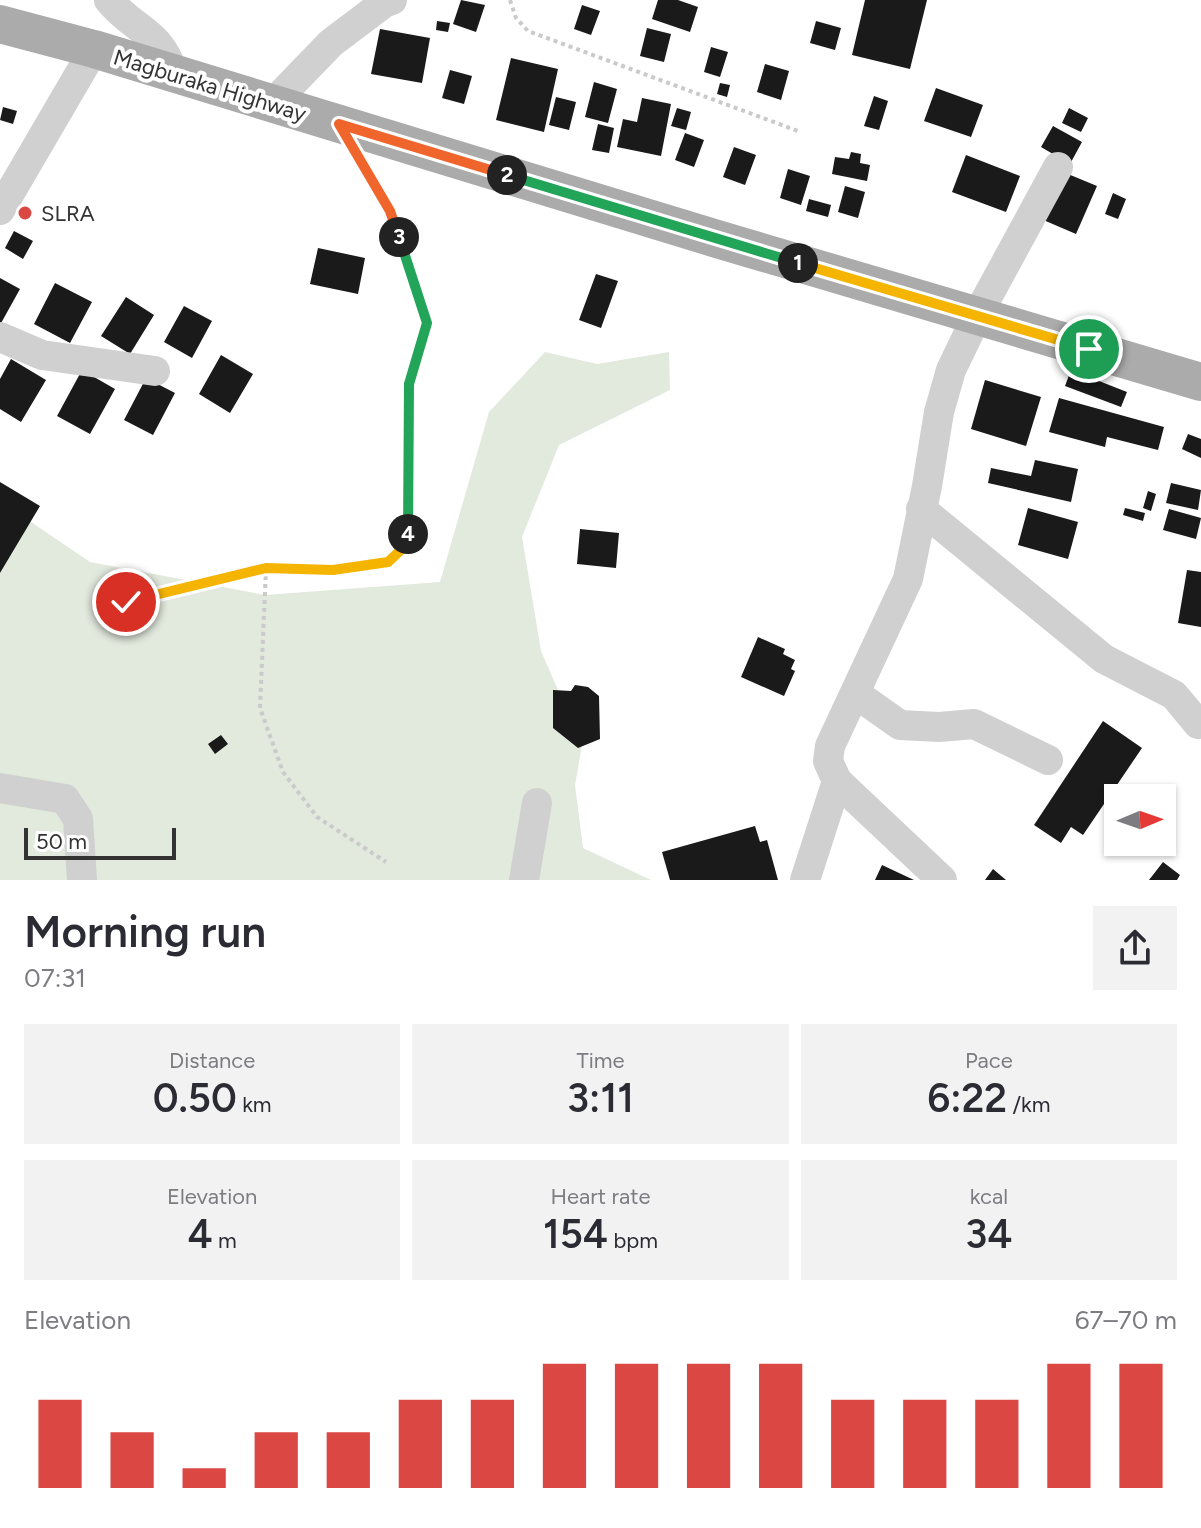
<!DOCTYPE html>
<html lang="en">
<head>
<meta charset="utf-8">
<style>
	:root { --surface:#fff; --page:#f2f2f3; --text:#2b2b33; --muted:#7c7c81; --accent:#db4843 }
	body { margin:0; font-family:Figtree,sans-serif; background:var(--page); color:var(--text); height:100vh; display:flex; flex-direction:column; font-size:30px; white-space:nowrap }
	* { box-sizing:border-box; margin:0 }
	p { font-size:26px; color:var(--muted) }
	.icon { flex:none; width:44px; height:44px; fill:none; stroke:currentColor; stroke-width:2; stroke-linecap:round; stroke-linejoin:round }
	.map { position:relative; height:880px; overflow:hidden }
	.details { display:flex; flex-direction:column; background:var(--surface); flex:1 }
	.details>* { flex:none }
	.needle { width:52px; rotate:88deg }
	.buttons { position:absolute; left:1104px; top:784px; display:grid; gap:16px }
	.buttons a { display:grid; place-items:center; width:72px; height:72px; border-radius:0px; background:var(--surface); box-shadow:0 2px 6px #0004; font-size:40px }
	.scale { position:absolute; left:24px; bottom:20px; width:152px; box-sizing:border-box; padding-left:8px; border:4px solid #333; border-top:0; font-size:22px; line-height:28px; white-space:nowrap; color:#333; -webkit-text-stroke:6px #fff; paint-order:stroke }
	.pin { position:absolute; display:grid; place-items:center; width:68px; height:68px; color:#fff; margin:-34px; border:4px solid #fff; border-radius:50%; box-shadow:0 2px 8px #0007 }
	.km { position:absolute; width:40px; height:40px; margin:-20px; border-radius:50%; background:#222; color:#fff; font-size:22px; line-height:40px; text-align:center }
	.round { display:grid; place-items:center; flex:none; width:84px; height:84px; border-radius:0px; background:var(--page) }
	.headline { display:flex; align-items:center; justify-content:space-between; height:136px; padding:0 24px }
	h1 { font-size:44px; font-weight:600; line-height:60px }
	.stats { display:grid; grid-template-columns:repeat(3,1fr); gap:12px; height:136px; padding:8px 24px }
	.stats div { display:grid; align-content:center; border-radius:0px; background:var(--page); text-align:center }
	.stats b { font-size:40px; font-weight:600 }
	.stats small { font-size:22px; font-weight:400 }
	.stats p { font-size:22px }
	.chart { height:224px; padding:16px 24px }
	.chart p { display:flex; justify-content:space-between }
	.chart svg { width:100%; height:144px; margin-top:8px; stroke:var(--accent); stroke-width:6 }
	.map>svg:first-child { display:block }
	.green { fill:#e2e9dd }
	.building { fill:#1a1a1a }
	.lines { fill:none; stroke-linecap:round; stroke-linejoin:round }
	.path { stroke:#cacaca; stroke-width:4; stroke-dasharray:4 4; stroke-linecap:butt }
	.minor { stroke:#d0d0d0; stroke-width:30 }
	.major { stroke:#ababab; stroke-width:38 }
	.split-1-casing { stroke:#fff; stroke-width:16 }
	.split-2-casing { stroke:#fff; stroke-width:16 }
	.split-3-casing { stroke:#fff; stroke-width:16 }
	.split-4-casing { stroke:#fff; stroke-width:16 }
	.split-5-casing { stroke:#fff; stroke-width:16 }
	.split-1 { stroke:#f5b400; stroke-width:10 }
	.split-2 { stroke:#22a559; stroke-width:10 }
	.split-3 { stroke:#f0652b; stroke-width:10 }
	.split-4 { stroke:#22a559; stroke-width:10 }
	.split-5 { stroke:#f5b400; stroke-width:10 }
	.poi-dot { fill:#db4843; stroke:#fff; stroke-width:3 }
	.labels { text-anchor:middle; stroke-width:8; stroke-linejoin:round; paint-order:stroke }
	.street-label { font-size:22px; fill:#333; stroke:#fff }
	.poi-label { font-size:22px; fill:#333; stroke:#fff; text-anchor:start }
</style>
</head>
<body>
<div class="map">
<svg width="1201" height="880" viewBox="0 0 1201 880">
	<rect width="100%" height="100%" fill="#fff"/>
	<path class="green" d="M545,352l52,12 72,-12 1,38 -111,55 -37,92 19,114 41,94 -7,40 8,63 68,32h-651v-379l90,61 175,33 175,-13 49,-170z"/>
	<path class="building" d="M461,0l24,5 -9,27 -23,-8z
		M658,0h20l20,7 -8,25 -38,-13z
		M865,0h62l-17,69 -58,-14z
		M582,5l18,6 -9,24 -17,-6z
		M437,21l13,2 -2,9 -12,-2z
		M816,21l25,7 -6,22 -25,-7z
		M647,28l24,6 -7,28 -24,-6z
		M380,29l50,9 -8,45 -51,-9z
		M711,47l17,5 -8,25 -16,-5z
		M511,58l47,11 -14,63 -48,-12z
		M765,64l24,7 -8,29 -24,-8z
		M450,70l22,6 -8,28 -22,-6z
		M594,82l23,7 -9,34 -23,-6z
		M720,83l10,2 -3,12 -10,-3z
		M936,88l47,17 -12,32 -47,-16z
		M874,96l14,5 -9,29 -15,-4z
		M556,97l20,5 -7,28 -20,-5z
		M642,98l29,6 -10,52 -44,-9 6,-28 14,3z
		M3,107l14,4 -4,13 -13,-4z
		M677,108l14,4 -5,18 -15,-4z
		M1069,108l19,10 -7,14 -19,-9z
		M598,124l16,4 -5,25 -17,-3z
		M1053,126l29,16 -12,22 -29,-17z
		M685,133l19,7 -10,27 -19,-7z
		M734,147l22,8 -11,30 -22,-8z
		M851,152l10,2 -1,9 10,2 -3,16 -35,-7 3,-17 14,2z
		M966,155l54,21 -14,36 -54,-20z
		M788,169l22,7 -9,29 -21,-7z
		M1068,174l29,12 -21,48 -35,-15z
		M845,186l20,6 -7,26 -20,-6z
		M1113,193l13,6 -8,20 -13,-5z
		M809,199l22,6 -3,12 -22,-6z
		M14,231l19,10 -10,18 -18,-11z
		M318,248l47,10 -7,36 -48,-10z
		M596,274l22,7 -17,47 -22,-8z
		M0,278l20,11 -20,36z
		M55,283l37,19 -22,41 -36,-19z
		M126,297l28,18 -24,39 -29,-18z
		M184,306l28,15 -20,37 -28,-16z
		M221,355l32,19 -23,39 -31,-19z
		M11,359l35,21 -25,42 -21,-13v-30z
		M82,370l33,19 -25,45 -33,-18z
		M1071,370l56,22 -6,15 -56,-21z
		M146,378l29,15 -22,42 -29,-15z
		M985,380l56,17 -15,49 -55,-17z
		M1059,398l105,29 -6,23 -51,-13 -2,10 -56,-15z
		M1188,434l13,5v19l-19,-9z
		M1035,460l43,9 -7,33 -83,-19 3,-15 40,8z
		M0,482l40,24 -40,67z
		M1171,483l30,7 -3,20 -32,-7z
		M1148,491l8,3 -5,17 -8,-3z
		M1028,508l50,14 -10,37 -50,-14z
		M1125,508l20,5 -2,8 -20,-6z
		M1169,509l32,9 -5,21 -33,-9z
		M580,529l39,4 -3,35 -39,-4z
		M1187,570l14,2v55l-23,-4z
		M758,637l27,12 -2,5 12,6 -4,9 4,2 -11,25 -43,-19z
		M575,685l13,2 11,9 1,43 -22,9 -25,-20v-38l18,1z
		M1103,721l39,27 -59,87 -12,-8 -10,16 -27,-18z
		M221,735l7,9 -13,10 -7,-10z
		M755,826l5,16 7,-2 11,40h-108l-8,-28z
		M1163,862l17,13 -3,5h-28z
		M882,865l32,15h-39z
		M993,869l13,11h-21z"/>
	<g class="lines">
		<path class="path" d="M510,0l6,18 12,13 270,100
			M266,568l-6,140 23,64 34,45 69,45
			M126,602l140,-34 67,2 55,-8 20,-19 1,-159 18,-61 -37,-112 -29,-49"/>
		<path class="minor" d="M109,0c26,32 49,28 65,74
			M272,104l59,-61 53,-40 8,-3
			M0,210l94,-161
			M0,337l42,18 113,16
			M921,509l183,150 70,36 24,29
			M856,694l44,31 39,2 35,-3 74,36
			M0,788l65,11 13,20 4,61
			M524,880l13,-77
			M805,880l32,-99
			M942,880l-105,-99 -9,-20 2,-15 78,-167 19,-93 12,-74 12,-42 26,-54 81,-149"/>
		<path class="major" d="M0,24l94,25 623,190 484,143"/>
	</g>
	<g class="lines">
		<g class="split-1-casing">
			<path id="split-1" d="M798,263l291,86"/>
		</g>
		<g class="split-2-casing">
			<path id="split-2" d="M507,175l291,88"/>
		</g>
		<g class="split-3-casing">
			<path id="split-3" d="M399,237l-9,-26 -51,-87 168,51"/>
		</g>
		<g class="split-4-casing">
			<path id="split-4" d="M399,237l28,86 -18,61 -1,150"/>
		</g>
		<g class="split-5-casing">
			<path id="split-5" d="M126,602l140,-34 67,2 55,-8 20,-19v-9"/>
		</g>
		<use href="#split-1" class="split-1"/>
		<use href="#split-2" class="split-2"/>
		<use href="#split-3" class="split-3"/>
		<use href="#split-4" class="split-4"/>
		<use href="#split-5" class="split-5"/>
	</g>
	<circle class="poi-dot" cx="25" cy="213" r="8"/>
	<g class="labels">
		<g class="street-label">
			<text transform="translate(210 85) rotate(17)" y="8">Magburaka Highway</text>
		</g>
		<g class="poi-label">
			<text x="41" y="221">SLRA</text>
		</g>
	</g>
</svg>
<div class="buttons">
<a><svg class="needle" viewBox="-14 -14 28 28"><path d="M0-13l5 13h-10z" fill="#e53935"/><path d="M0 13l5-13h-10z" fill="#7c7c81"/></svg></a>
</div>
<div class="scale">50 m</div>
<div class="pin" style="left:1089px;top:349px;background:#1e9e55"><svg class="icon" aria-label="arrive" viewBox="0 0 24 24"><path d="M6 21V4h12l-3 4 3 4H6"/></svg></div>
<div class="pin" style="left:126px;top:602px;background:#d93025"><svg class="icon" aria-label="check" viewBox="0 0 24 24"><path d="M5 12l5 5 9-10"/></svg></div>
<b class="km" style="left:798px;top:263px">1</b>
<b class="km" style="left:507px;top:175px">2</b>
<b class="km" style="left:399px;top:237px">3</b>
<b class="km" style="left:408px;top:534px">4</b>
</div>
<section class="details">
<div class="headline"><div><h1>Morning run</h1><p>07:31</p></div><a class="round"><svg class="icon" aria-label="share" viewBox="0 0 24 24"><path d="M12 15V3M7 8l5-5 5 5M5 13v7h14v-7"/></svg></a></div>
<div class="stats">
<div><p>Distance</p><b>0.50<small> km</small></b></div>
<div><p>Time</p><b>3:11</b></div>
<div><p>Pace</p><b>6:22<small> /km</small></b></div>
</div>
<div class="stats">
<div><p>Elevation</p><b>4<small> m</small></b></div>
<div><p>Heart rate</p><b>154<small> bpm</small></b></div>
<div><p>kcal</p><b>34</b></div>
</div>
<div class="chart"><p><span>Elevation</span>67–70 m</p>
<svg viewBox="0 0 160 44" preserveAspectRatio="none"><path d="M5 44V17M15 44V27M25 44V38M35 44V27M45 44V27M55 44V17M65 44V17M75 44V6M85 44V6M95 44V6M105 44V6M115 44V17M125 44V17M135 44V17M145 44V6M155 44V6"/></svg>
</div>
</section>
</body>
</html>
